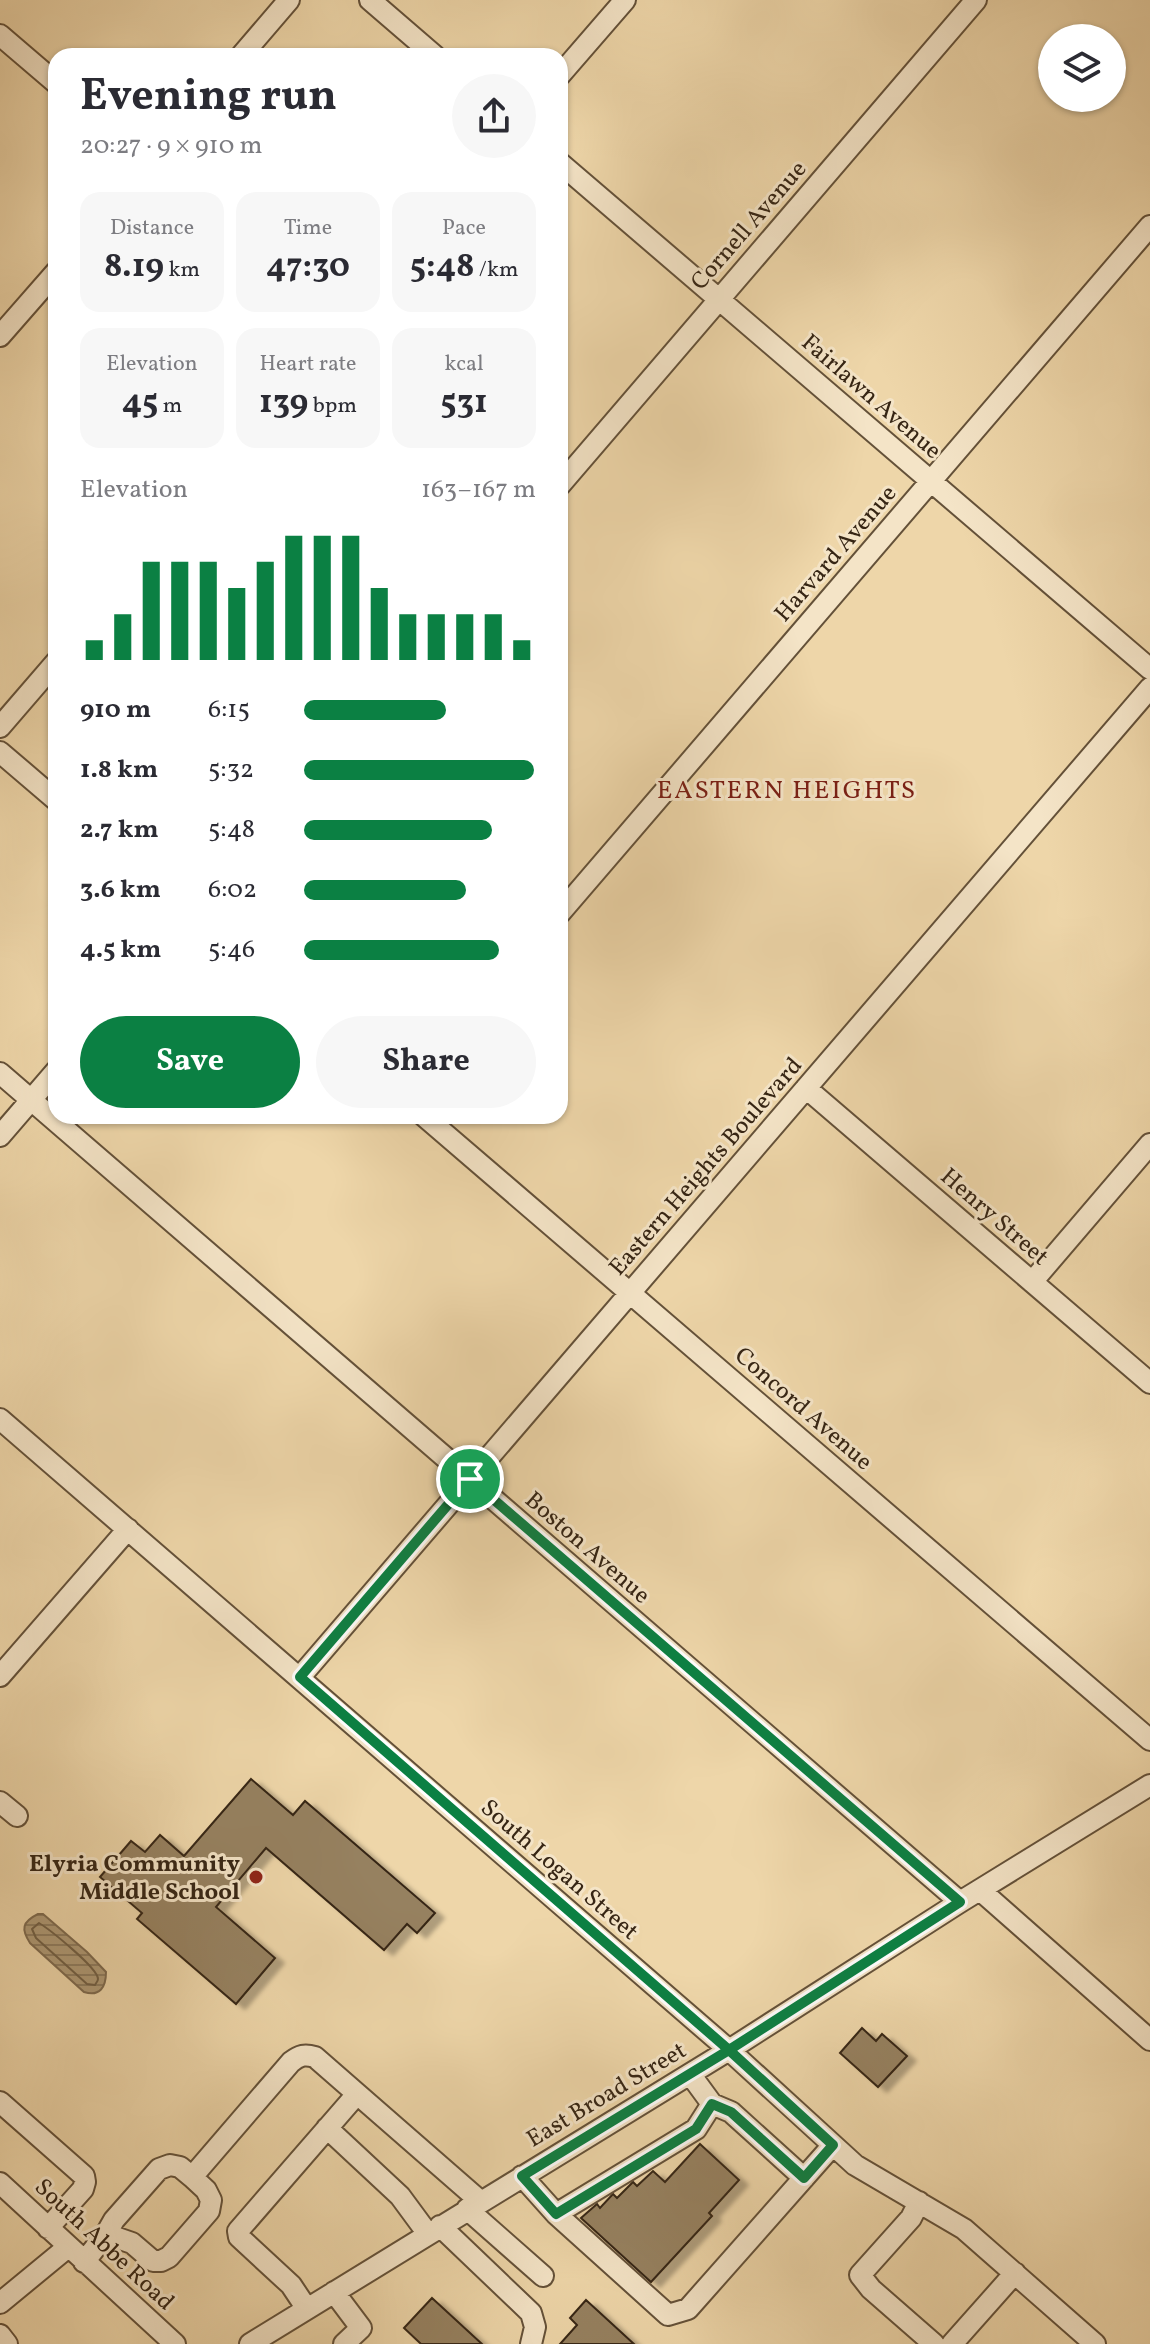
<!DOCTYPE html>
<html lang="en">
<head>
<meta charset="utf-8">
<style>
	:root { --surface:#fff; --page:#f7f7f7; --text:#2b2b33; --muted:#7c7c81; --accent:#0b8043 }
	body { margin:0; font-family:Vollkorn,serif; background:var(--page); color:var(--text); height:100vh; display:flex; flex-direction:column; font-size:30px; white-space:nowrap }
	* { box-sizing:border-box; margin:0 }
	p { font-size:26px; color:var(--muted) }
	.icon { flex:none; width:44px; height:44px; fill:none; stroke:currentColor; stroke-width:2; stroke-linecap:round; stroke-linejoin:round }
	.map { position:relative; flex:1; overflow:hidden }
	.side { position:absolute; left:48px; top:48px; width:520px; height:1076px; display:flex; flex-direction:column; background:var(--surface); border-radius:24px; box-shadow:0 2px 6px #0004 }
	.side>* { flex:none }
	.tools { position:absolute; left:1038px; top:24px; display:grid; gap:16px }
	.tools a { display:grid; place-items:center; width:88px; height:88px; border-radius:50%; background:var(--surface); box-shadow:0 2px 6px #0004; font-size:40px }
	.pin { position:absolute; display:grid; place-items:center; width:68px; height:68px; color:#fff; margin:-34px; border:4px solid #fff; border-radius:50%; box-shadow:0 2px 8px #0007 }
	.round { display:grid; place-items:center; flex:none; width:84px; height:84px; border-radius:42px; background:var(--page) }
	.head { display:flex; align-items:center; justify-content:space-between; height:136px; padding:0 32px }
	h1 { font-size:44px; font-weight:700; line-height:60px }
	.stats { display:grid; grid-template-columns:repeat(3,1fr); gap:12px; height:136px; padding:8px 32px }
	.stats div { display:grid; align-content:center; border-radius:20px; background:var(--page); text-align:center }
	.stats b { font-size:34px; font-weight:700 }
	.stats small { font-size:22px; font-weight:400 }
	.stats p { font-size:22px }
	.chart { height:224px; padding:16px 32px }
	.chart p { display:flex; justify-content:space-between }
	.chart svg { width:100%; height:144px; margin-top:8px; stroke:var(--accent); stroke-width:6 }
	.cta { display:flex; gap:16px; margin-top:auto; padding:16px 32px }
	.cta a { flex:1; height:92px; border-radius:48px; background:var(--accent); color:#fff; font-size:32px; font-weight:700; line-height:92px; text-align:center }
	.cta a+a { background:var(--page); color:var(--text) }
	ul { padding:0 32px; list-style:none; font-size:26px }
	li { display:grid; grid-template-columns:128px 96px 1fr; align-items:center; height:60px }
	li i { height:20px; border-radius:10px; background:var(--accent) }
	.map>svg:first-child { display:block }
	.water { fill:url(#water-rules); stroke:#7f6b4f; stroke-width:2 }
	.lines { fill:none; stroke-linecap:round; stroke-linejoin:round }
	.shore { stroke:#726045; stroke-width:2 }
	.building { fill:#968161; stroke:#362514; stroke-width:2; filter:url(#shadow) }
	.minor-casing { stroke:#645139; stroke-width:24 }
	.minor { stroke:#f4e4c7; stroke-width:20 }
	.route-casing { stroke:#fff; stroke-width:16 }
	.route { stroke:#0b8043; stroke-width:10 }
	.poi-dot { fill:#8f2418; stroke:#f4e4c7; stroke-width:3 }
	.labels { text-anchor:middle; stroke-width:6; stroke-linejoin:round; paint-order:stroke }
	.street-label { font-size:24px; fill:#362514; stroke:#f4e4c7 }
	.poi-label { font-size:24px; font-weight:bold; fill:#362514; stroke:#f4e4c7; text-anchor:end }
	.neighbourhood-label { font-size:26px; letter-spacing:2px; fill:#7a1f14; stroke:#f4e4c7 }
</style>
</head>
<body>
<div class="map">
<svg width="1150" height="2344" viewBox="0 0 1150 2344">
	<defs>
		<pattern id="water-rules" width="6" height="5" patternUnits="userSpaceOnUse" patternTransform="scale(2)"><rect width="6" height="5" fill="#af9a76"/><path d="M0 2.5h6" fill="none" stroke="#8f7d60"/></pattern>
		<filter id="shadow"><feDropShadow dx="9" dy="5" stdDeviation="2" flood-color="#0004"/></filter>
	</defs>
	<rect width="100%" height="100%" fill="#eed6a9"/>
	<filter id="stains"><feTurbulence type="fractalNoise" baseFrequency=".0025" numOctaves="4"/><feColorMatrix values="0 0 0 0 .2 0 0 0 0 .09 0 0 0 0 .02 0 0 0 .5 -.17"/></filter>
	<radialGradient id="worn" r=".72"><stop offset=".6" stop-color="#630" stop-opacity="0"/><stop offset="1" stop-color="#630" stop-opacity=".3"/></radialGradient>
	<path class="water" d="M38,1914h5l44,38 19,20c0,15 -6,25 -22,20l-54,-49c-9,-14 -8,-21 8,-29z"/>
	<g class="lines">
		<path class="shore" d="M39,1923c10,6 59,45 59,56 0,2 -2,4 -3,6l-8,-1 -51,-46 -4,-9z"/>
	</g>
	<path class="building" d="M251,1779l42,36 12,-14 130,112 -18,20 -10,-9 -23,26 -118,-102 -50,59 59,51 -39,46 -99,-85 5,-6 -42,-36 31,-36 14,11 15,-17 24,21z
		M862,2028l14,13 6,-7 25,22 -29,31 -38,-34z
		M700,2144l39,36 -30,33 3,3 -61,66 -70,-64 16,-14 3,4 13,-14 4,4 16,-16 4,4 16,-15 12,11z
		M432,2298l50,46h-61l-17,-16z
		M586,2300l48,44h-74l17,-19 -7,-7z"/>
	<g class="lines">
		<g class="minor-casing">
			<path id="minor" d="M370,0l65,56
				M0,35l56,48
				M241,56l48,-56
				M560,75l65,-75
				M560,163l590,506
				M0,336l56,-64
				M560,485l416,-485
				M0,727l56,-65
				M0,752l56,48
				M560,913l590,-687
				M0,1073l960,829
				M806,1088l344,295
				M424,1116l726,624
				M0,1136l56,-65
				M1032,1282l118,-138
				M0,1419l729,631 126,115 109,64 131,115
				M0,1676l128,-147
				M300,1677l850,-989
				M0,1802l17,14
				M980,1890l170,150
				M690,2074l22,30 19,8 73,66
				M0,2102l84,74 1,6 -2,7 -35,39
				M327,2128l73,68 28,38
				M522,2176l34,38 112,101 20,-6 145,-164
				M192,2177l99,-115c9,-7 14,-8 24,-5l165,144
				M0,2183l175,161
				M919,2202l-8,16 -51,57 11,14 63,55
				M467,2209l76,67
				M556,2214l140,-85 16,-25
				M440,2226l91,87 4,14 -4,17
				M84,2262l22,-28 8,-14 45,-51 11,-4 10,2 12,10 14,13 5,10 -2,11 -40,46 -8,4h-8l-21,-18 -26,-9
				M334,2292l27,36 -17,16
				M0,2303l68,-56
				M307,2309l-16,-24 -52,-48 -1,-6 119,-137
				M0,2335l7,9
				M250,2344l479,-294 231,-148 190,-117
				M952,2344l63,-71"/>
		</g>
		<use href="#minor" class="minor"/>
	</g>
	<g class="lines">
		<g class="route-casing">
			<path id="route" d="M470,1479l-170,198 429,373 -207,126 34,38 140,-85 16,-25 19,8 73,66 29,-33 -104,-95 231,-148 -490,-423"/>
		</g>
		<use href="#route" class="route"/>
	</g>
	<circle class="poi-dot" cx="256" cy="1877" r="8"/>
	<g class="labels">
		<g class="street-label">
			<text transform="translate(748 225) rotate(-49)" y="8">Cornell Avenue</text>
			<text transform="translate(872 396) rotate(41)" y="8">Fairlawn Avenue</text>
			<text transform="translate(835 553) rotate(-49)" y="8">Harvard Avenue</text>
			<text transform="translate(705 1166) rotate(-49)" y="8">Eastern Heights Boulevard</text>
			<text transform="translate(995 1216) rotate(41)" y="8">Henry Street</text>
			<text transform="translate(804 1408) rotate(41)" y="8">Concord Avenue</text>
			<text transform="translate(588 1547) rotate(41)" y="8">Boston Avenue</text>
			<text transform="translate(560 1869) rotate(41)" y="8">South Logan Street</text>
			<text transform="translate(606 2094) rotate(-31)" y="8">East Broad Street</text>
			<text transform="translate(105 2244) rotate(43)" y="8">South Abbe Road</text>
		</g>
		<g class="poi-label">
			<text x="240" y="1871">Elyria Community<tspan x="240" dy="28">Middle School</tspan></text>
		</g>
		<g class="neighbourhood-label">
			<text x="787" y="798">EASTERN HEIGHTS</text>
		</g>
	</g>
	<rect width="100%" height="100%" filter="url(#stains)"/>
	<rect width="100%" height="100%" fill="url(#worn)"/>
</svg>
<div class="tools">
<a><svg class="icon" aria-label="layers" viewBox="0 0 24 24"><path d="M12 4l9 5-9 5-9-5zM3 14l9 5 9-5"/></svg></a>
</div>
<div class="pin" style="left:470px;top:1479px;background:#1e9e55"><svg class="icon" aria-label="arrive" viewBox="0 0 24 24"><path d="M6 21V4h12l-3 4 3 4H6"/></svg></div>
<section class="side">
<div class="head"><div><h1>Evening run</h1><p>20:27 · 9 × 910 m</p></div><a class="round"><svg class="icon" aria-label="share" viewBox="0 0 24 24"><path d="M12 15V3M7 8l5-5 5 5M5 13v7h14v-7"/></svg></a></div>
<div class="stats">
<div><p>Distance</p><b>8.19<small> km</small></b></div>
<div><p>Time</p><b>47:30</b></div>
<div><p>Pace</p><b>5:48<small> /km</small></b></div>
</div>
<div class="stats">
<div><p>Elevation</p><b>45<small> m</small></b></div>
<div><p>Heart rate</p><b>139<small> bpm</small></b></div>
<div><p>kcal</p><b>531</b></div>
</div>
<div class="chart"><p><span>Elevation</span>163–167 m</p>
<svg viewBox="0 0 160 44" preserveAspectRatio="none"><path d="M5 44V38M15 44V30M25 44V14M35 44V14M45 44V14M55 44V22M65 44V14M75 44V6M85 44V6M95 44V6M105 44V22M115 44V30M125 44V30M135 44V30M145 44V30M155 44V38"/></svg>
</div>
<ul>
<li><b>910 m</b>6:15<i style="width:61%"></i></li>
<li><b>1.8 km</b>5:32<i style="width:99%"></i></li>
<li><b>2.7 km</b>5:48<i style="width:81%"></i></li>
<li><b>3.6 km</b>6:02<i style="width:70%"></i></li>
<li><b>4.5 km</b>5:46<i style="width:84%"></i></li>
</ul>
<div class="cta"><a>Save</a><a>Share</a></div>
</section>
</div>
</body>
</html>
